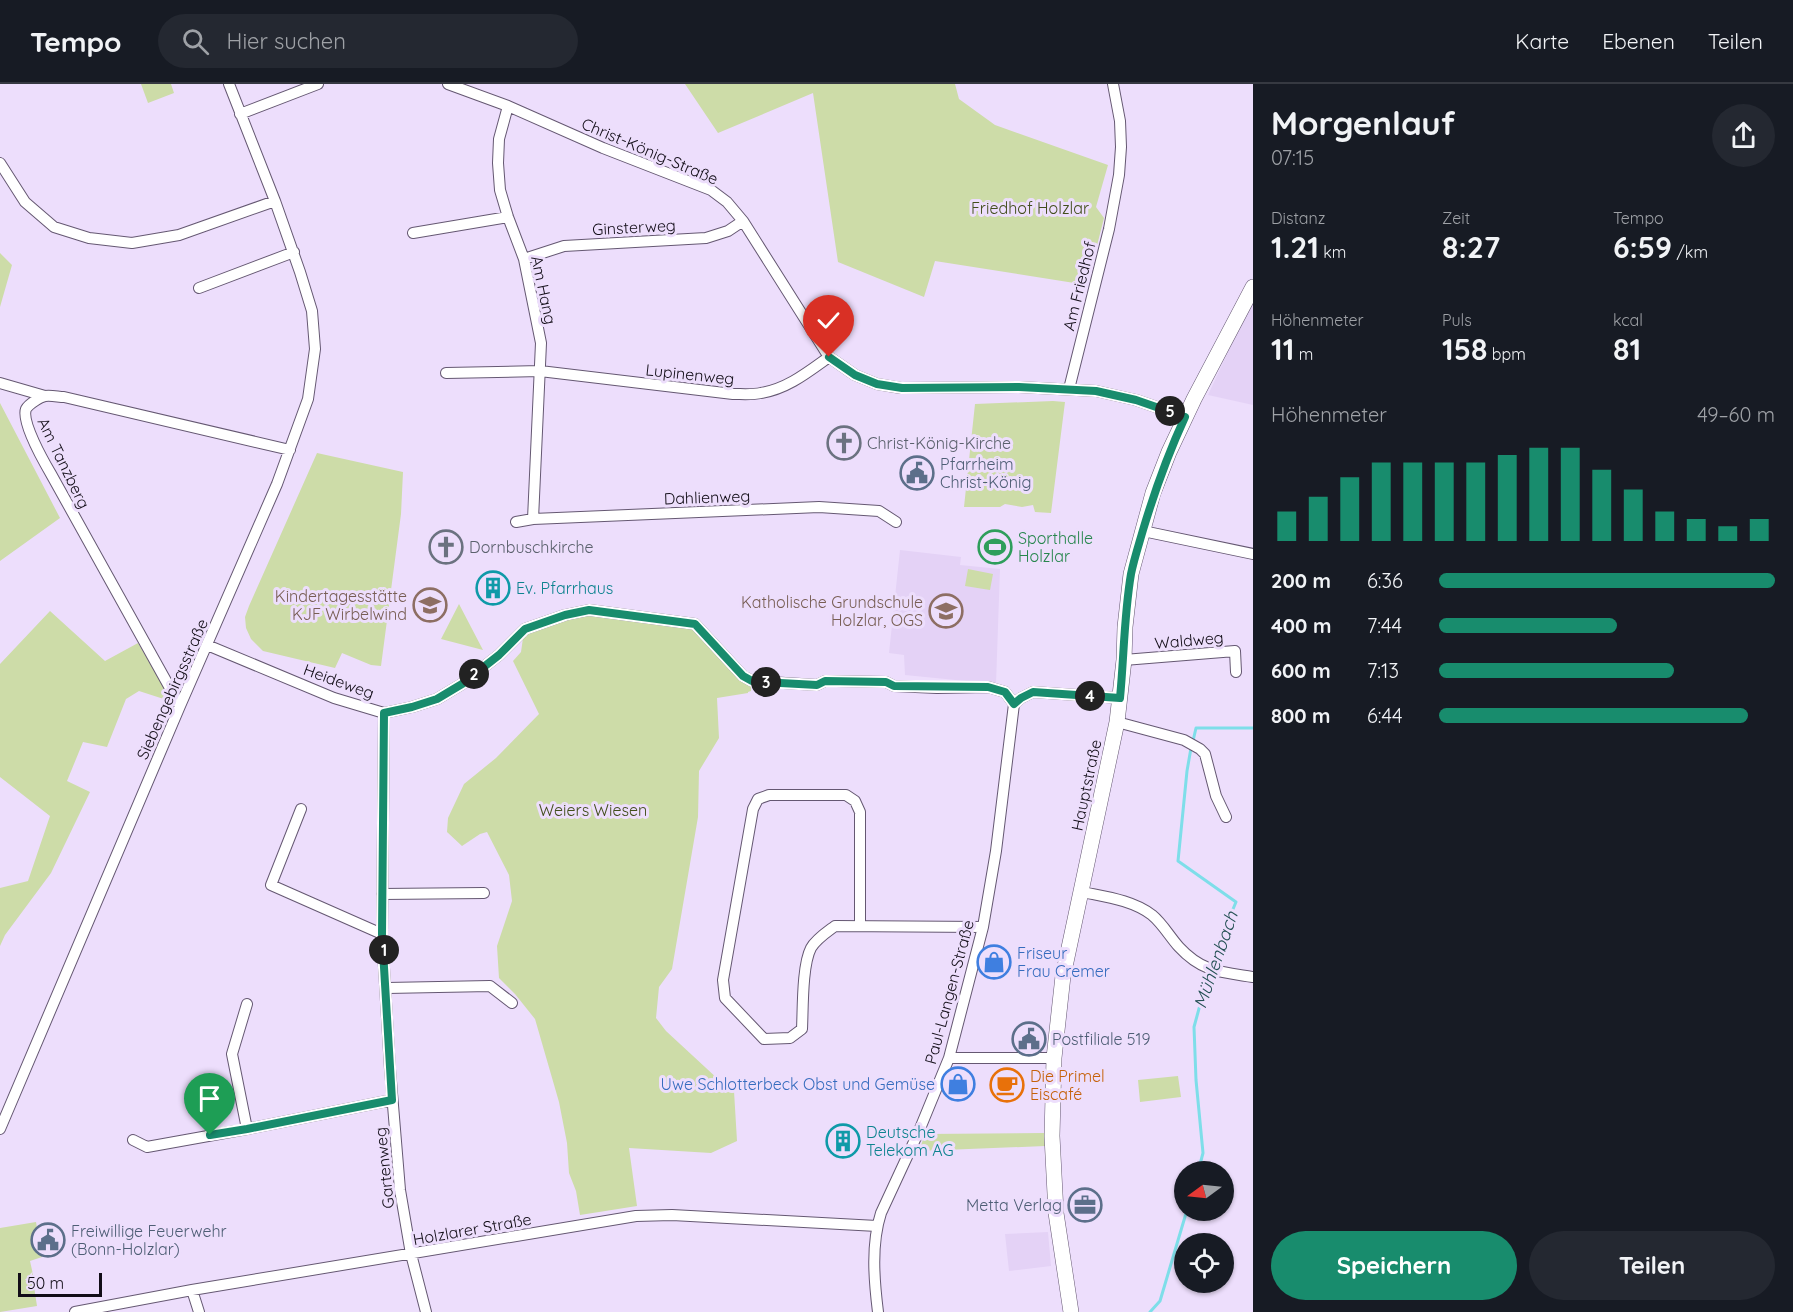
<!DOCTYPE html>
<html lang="de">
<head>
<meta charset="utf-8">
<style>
	:root { --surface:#171b24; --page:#242831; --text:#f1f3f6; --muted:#9ea1a6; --line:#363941; --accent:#188c6d }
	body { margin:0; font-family:Quicksand,sans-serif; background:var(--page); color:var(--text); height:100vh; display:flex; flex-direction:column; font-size:22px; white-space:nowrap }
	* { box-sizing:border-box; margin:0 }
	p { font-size:20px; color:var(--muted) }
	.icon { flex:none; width:33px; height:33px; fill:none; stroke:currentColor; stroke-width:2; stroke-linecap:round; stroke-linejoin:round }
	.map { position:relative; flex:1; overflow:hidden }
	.side { display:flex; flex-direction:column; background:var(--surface); width:540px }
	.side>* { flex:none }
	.needle { width:39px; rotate:255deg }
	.fabs { position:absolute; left:1174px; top:1077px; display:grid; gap:12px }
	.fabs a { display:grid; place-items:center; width:60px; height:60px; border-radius:50%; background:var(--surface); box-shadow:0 2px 4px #0004; font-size:30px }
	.scale { position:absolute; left:18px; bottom:15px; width:84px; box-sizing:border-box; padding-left:6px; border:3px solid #120d17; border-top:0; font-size:16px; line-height:21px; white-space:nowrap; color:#120d17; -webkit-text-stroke:4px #eddefc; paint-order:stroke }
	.pin { position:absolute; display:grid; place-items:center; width:51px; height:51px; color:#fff; margin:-62px -26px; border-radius:50% 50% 50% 0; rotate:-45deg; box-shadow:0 0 6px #0007 }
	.pin .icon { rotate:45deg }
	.km { position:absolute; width:30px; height:30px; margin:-15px; border-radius:50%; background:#222; color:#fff; font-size:16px; line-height:30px; text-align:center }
	.round { display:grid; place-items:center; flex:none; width:63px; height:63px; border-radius:32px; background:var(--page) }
	.head { display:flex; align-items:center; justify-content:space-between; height:102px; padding:0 18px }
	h1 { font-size:33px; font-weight:800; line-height:45px }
	.figures { display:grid; grid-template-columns:repeat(3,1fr); gap:9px; height:102px; padding:6px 18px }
	.figures div { display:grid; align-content:center }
	.figures b { font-size:30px; font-weight:800 }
	.figures small { font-size:16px; font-weight:400 }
	.figures p { font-size:16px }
	.chart { height:168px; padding:12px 18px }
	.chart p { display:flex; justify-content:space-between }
	.chart svg { width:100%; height:108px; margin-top:6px; stroke:var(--accent); stroke-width:6 }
	.cta { display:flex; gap:12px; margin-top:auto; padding:12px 18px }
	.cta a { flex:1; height:69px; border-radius:36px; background:var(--accent); color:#fff; font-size:24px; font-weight:800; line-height:69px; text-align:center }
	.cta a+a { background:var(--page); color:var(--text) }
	ul { padding:0 18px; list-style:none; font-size:20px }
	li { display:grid; grid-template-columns:96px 72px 1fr; align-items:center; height:45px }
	li i { height:15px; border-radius:8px; background:var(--accent) }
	header { display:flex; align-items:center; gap:36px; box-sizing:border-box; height:84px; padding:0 30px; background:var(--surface); border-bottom:2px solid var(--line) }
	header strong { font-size:28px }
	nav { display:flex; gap:33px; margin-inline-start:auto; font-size:21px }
	.search { width:420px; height:54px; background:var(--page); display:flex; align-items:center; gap:15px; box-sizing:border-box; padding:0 21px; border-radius:33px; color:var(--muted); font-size:22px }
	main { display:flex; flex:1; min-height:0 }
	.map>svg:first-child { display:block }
	.built { fill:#e4d2f6 }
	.green { fill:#cddca8 }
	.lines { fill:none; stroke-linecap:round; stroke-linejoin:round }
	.stream { stroke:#7edee9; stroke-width:3 }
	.street-casing { stroke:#655872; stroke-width:12 }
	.secondary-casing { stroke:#655872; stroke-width:16 }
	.street { stroke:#fff; stroke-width:10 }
	.secondary { stroke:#fff; stroke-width:15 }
	.route-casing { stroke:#fff; stroke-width:12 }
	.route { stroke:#188c6d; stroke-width:8 }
	.labels { text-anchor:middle; stroke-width:6; stroke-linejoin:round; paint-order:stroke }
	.street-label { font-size:16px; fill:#120d17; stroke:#eddefc }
	.park-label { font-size:16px; fill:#424e1c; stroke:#eddefc }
	.worship-label { font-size:16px; fill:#5b616d; stroke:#eddefc; text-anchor:start }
	.service-label { font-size:16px; fill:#4e5e75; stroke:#eddefc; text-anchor:start }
	.leisure-label { font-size:16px; fill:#27864d; stroke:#eddefc; text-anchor:start }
	.culture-label { font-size:16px; fill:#0d838f; stroke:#eddefc; text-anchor:start }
	.education-label { font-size:16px; fill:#785e54; stroke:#eddefc; text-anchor:end }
	.shop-label { font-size:16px; fill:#366cbe; stroke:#eddefc; text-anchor:start }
	.food-label { font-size:16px; fill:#c56008; stroke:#eddefc; text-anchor:start }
	.water-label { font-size:18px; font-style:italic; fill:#245054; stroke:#eddefc }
</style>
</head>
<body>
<header>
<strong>Tempo</strong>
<div class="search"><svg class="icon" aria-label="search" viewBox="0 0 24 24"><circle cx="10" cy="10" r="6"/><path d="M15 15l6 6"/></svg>Hier suchen</div>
<nav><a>Karte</a><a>Ebenen</a><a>Teilen</a></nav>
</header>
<main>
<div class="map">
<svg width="1253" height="1228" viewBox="0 0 1253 1228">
	<rect width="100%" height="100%" fill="#eddefc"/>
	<path class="built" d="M1253,214v107l-45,-10z
		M900,466l61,7 -1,8 40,4 -4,115 -91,-9 -1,-20 -15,-2z
		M1048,1148l3,34 -42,5 -4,-37z"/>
	<path class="green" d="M141,0h30l3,9 -26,10z
		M685,0h270l4,15 36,26 113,40 -12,42 8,11 -17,67 -152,-24 -11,36 -86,-35 -25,-169 -95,40z
		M0,169l12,12 -12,42z
		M1053,317l12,1 -14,111 -16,-1 -2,-7 -11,2 -17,-3 -5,3h-36l11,-103z
		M0,319l60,115 -60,43z
		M317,369l86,19 -2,42 -20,152 -10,-1 -29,-12 -7,15 -72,-17 -12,-12 -5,-11 -1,-11 4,-11z
		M968,485l25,5 -3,16 -25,-4z
		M459,520l24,46 -42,-11z
		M50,527l55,50 33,-18 35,59 -34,-11 -13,8 -19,48 -24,-5 -16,39 23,11 -39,81 -46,62 -5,11v-58l28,-7 22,-65 -50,-39v-113z
		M581,528l107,12 63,61v6l-3,1v1l-31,5 2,40 -20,33 -1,46 -26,152 -13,18 -3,31 10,13 53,49 15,11 3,50 -26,12 -82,-5 8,58 -57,9 -4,-24 -7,-18 -2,-30 -8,-41 -24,-83 -20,-25 -16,-16 -2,-32 15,-45 -3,-26 -22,-43 -7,2 -18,12 -15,-14 1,-14 16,-34 32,-26 43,-44 -26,-53 8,-9 2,-14 4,-2v-2z
		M1178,992l3,21 -41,5 -2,-22z
		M1044,1049l1,13 -126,5 6,-17z
		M36,1138l6,35 -12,4 4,18 -1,1 4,26 -37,6v-84z"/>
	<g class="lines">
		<path class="stream" d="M1193,657l3,-13h57
			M1191,664l-4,23 -9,90 58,41 -21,50 -4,14
			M1198,1088l5,-19 -7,-73 -2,-53 15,-55
			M1150,1228l10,-11 27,-91"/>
		<g class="street-casing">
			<path id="street" d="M448,0l60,22 95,42 108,42 16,12 16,19 86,136 26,18 22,9 24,4 118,-1 77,4 40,9 49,17
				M508,22l-9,33 -1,24 2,27 8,27 16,42 17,84 -8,176
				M240,30l78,-30
				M0,79l25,39 29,25 35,11 43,5 47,-8 96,-34
				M413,149l95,-16
				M524,175l40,-13 142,-8 22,-7 15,-10
				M199,204l95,-36
				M446,289l94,-2 193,23c9,0 19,1 28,-1 26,-4 47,-21 68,-36
				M0,299l45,13
				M1069,305l40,-160 10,-54 2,-28 -1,-26 -7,-37
				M516,438l17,-3 286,-12 60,4 17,11
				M1143,447l110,23
				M207,561l127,53 50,15 28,-6 25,-8 25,-15 37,-29 26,-26 40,-14 24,-5 106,14 48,52 9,5 65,4 8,-4h11l50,1 8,4 43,2 51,-1 17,5 9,12
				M1124,576l111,-9 1,21
				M1014,620l7,-6 12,-6 87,6
				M180,622l-129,-232c-7,-12 -30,-52 -25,-65 3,-5 14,-12 19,-13 6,-1 14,1 19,1l226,53
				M384,629l-2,221 8,135 10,121 11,64 15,58
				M1117,638l67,18 16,9 5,5 11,42 10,21
				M301,725l-30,76 111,49
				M1082,808c24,5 50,8 70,23 10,8 18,22 27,32 23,25 42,25 74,30
				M382,810l102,-1
				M860,841v-113l-5,-11 -9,-6h-77l-11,4 -5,10 -30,171 2,18 39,41 26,-1 12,-9c1,-20 0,-64 9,-81 5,-9 16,-16 24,-22l148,1
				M387,904l103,-2 22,17
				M949,974h105
				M0,1045l180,-423 97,-222 31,-85 7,-50 -3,-38 -12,-39 -25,-71 -46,-117
				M247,1045l-15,-75 15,-50
				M133,1056l14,7 100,-18 145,-29
				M192,1206l7,22
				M75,1228l117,-22 444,-74 36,-1 205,11
				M878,1228c-4,-32 -7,-68 3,-99l38,-82 30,-73 34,-131 13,-76 18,-147"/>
		</g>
		<g class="secondary-casing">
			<path id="secondary" d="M1071,1228l-15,-99 -4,-77 2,-78 9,-82 54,-254 7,-62 1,-33 6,-53 22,-81 16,-41 25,-53 59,-112"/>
		</g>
		<use href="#street" class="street"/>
		<use href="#secondary" class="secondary"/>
	</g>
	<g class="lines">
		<g class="route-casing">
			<path id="route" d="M210,1051l37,-6 145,-29 -10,-166 2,-221 28,-6 25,-8 25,-15 37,-29 26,-26 40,-14 24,-5 106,14 48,52 9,5 9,1 56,3 8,-4 61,1 8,4 94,1 17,5 9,12 7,-6 12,-6 87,6c4,-41 4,-83 11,-124 3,-15 8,-30 12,-44 12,-40 25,-76 42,-113l-49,-17 -40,-9 -77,-4 -117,1 -25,-4 -22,-9 -26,-18"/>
		</g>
		<use href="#route" class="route"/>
	</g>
	<defs>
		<g id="church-ring" transform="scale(1.725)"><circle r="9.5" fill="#eddefc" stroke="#6b7280" stroke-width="1.5"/><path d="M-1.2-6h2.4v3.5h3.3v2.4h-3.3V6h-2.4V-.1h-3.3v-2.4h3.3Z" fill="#6b7280"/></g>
		<g id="civic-ring" transform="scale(1.725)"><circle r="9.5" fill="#eddefc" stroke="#5c6f8a" stroke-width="1.5"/><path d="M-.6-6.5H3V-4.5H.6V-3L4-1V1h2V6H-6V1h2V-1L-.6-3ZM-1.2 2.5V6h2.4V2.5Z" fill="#5c6f8a"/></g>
		<g id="stadium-ring" transform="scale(1.725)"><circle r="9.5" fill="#eddefc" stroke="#2e9e5b" stroke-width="1.5"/><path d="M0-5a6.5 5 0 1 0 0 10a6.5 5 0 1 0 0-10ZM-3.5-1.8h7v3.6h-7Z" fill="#2e9e5b"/></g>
		<g id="building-ring" transform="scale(1.725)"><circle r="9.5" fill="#eddefc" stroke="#0f9aa8" stroke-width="1.5"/><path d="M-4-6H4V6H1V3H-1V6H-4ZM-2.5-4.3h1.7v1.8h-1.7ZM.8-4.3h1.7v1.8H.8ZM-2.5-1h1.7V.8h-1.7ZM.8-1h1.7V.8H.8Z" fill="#0f9aa8"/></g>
		<g id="school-ring" transform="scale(1.725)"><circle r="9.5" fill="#eddefc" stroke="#8d6e63" stroke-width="1.5"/><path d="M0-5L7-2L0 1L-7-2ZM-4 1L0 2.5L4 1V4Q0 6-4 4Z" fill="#8d6e63"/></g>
		<g id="shop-ring" transform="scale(1.725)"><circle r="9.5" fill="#eddefc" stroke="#3f7fe0" stroke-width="1.5"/><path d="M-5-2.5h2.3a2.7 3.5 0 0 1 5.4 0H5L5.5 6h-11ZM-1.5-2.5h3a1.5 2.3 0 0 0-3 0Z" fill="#3f7fe0"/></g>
		<g id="cafe-ring" transform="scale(1.725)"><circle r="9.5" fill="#eddefc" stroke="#e8710a" stroke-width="1.5"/><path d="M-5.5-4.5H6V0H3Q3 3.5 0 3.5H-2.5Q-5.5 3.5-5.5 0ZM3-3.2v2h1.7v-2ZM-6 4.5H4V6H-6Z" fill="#e8710a"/></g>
		<g id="office-ring" transform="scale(1.725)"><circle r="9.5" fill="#eddefc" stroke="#5c6f8a" stroke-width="1.5"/><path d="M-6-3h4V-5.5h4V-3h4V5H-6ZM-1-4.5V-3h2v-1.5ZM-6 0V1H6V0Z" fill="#5c6f8a"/></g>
	</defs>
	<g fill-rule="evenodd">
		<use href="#church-ring" x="844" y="359"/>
		<use href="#civic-ring" x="917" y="389"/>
		<use href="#church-ring" x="446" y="463"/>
		<use href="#stadium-ring" x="995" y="463"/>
		<use href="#building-ring" x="493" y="504"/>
		<use href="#school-ring" x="430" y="521"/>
		<use href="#school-ring" x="946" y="527"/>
		<use href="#shop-ring" x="994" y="878"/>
		<use href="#civic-ring" x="1029" y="955"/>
		<use href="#shop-ring" x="958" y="1000"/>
		<use href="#cafe-ring" x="1007" y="1001"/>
		<use href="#building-ring" x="843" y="1057"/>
		<use href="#office-ring" x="1085" y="1121"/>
		<use href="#civic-ring" x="48" y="1156"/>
	</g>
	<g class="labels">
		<g class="street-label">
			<text transform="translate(650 67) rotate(23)" y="6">Christ-König-Straße</text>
			<text transform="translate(634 143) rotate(-3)" y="6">Ginsterweg</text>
			<text transform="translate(1079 202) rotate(-76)" y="6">Am Friedhof</text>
			<text transform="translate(544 206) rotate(78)" y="6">Am Hang</text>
			<text transform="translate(690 290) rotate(6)" y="6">Lupinenweg</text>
			<text transform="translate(64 379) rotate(64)" y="6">Am Tanzberg</text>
			<text transform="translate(707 413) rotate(-2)" y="6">Dahlienweg</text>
			<text transform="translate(1189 556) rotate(-5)" y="6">Waldweg</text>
			<text transform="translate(339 597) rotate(20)" y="6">Heideweg</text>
			<text transform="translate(172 605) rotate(-66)" y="6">Siebengebirgsstraße</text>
			<text transform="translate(1086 701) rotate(-78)" y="6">Hauptstraße</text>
			<text transform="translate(949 908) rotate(-75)" y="6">Paul-Langen-Straße</text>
			<text transform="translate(384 1084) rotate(-96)" y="6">Gartenweg</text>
			<text transform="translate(472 1145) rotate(-10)" y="6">Holzlarer Straße</text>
		</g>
		<g class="park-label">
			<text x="1030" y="130">Friedhof Holzlar</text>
			<text x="593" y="732">Weiers Wiesen</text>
		</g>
		<g class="worship-label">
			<text x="867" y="365">Christ-König-Kirche</text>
			<text x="469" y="469">Dornbuschkirche</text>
		</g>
		<g class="service-label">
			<text x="940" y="386">Pfarrheim<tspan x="940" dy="18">Christ-König</tspan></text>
			<text x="1052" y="961">Postfiliale 519</text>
			<text x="1062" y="1127" text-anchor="end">Metta Verlag</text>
			<text x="71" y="1153">Freiwillige Feuerwehr<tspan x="71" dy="18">(Bonn-Holzlar)</tspan></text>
		</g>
		<g class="leisure-label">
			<text x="1018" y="460">Sporthalle<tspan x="1018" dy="18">Holzlar</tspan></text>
		</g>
		<g class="culture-label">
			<text x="516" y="510">Ev. Pfarrhaus</text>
			<text x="866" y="1054">Deutsche<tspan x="866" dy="18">Telekom AG</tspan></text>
		</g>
		<g class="education-label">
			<text x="407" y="518">Kindertagesstätte<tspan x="407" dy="18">KJF Wirbelwind</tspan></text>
			<text x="923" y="524">Katholische Grundschule<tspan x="923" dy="18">Holzlar, OGS</tspan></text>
		</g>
		<g class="shop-label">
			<text x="1017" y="875">Friseur<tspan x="1017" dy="18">Frau Cremer</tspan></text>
			<text x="935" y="1006" text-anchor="end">Uwe Schlotterbeck Obst und Gemüse</text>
		</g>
		<g class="food-label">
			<text x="1030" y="998">Die Primel<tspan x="1030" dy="18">Eiscafé</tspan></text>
		</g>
		<g class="water-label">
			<text transform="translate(1216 876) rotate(-71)" y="6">Mühlenbach</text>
		</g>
	</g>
</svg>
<div class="fabs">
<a><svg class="needle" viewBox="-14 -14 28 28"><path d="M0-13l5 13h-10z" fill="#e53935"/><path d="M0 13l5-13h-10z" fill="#9ea1a6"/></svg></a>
<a><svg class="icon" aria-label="locate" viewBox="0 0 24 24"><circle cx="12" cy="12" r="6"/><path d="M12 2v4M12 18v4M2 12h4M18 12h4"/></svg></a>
</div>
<div class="scale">50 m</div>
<div class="pin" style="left:210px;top:1051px;background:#1e9e55"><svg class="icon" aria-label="arrive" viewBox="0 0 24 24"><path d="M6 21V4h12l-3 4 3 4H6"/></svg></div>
<div class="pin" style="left:829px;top:273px;background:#d93025"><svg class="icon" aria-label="check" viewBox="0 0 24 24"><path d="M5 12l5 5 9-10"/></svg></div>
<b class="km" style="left:384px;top:866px">1</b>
<b class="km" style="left:474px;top:590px">2</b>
<b class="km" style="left:766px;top:598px">3</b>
<b class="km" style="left:1090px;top:612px">4</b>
<b class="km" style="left:1170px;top:327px">5</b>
</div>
<section class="side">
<div class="head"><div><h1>Morgenlauf</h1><p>07:15</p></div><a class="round"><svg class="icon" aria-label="share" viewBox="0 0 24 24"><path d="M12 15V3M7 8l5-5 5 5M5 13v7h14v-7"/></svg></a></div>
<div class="figures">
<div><p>Distanz</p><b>1.21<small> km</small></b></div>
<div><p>Zeit</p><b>8:27</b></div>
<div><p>Tempo</p><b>6:59<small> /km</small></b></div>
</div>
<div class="figures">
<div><p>Höhenmeter</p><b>11<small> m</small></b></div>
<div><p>Puls</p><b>158<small> bpm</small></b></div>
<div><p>kcal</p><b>81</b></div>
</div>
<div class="chart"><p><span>Höhenmeter</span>49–60 m</p>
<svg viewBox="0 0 160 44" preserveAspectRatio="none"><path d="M5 44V32M15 44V26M25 44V18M35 44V12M45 44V12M55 44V12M65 44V12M75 44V9M85 44V6M95 44V6M105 44V15M115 44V23M125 44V32M135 44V35M145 44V38M155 44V35"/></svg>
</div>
<ul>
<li><b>200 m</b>6:36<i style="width:100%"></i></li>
<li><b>400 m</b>7:44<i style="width:53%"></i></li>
<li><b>600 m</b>7:13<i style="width:70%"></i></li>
<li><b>800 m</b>6:44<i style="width:92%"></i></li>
</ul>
<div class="cta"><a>Speichern</a><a>Teilen</a></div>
</section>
</main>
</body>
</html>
